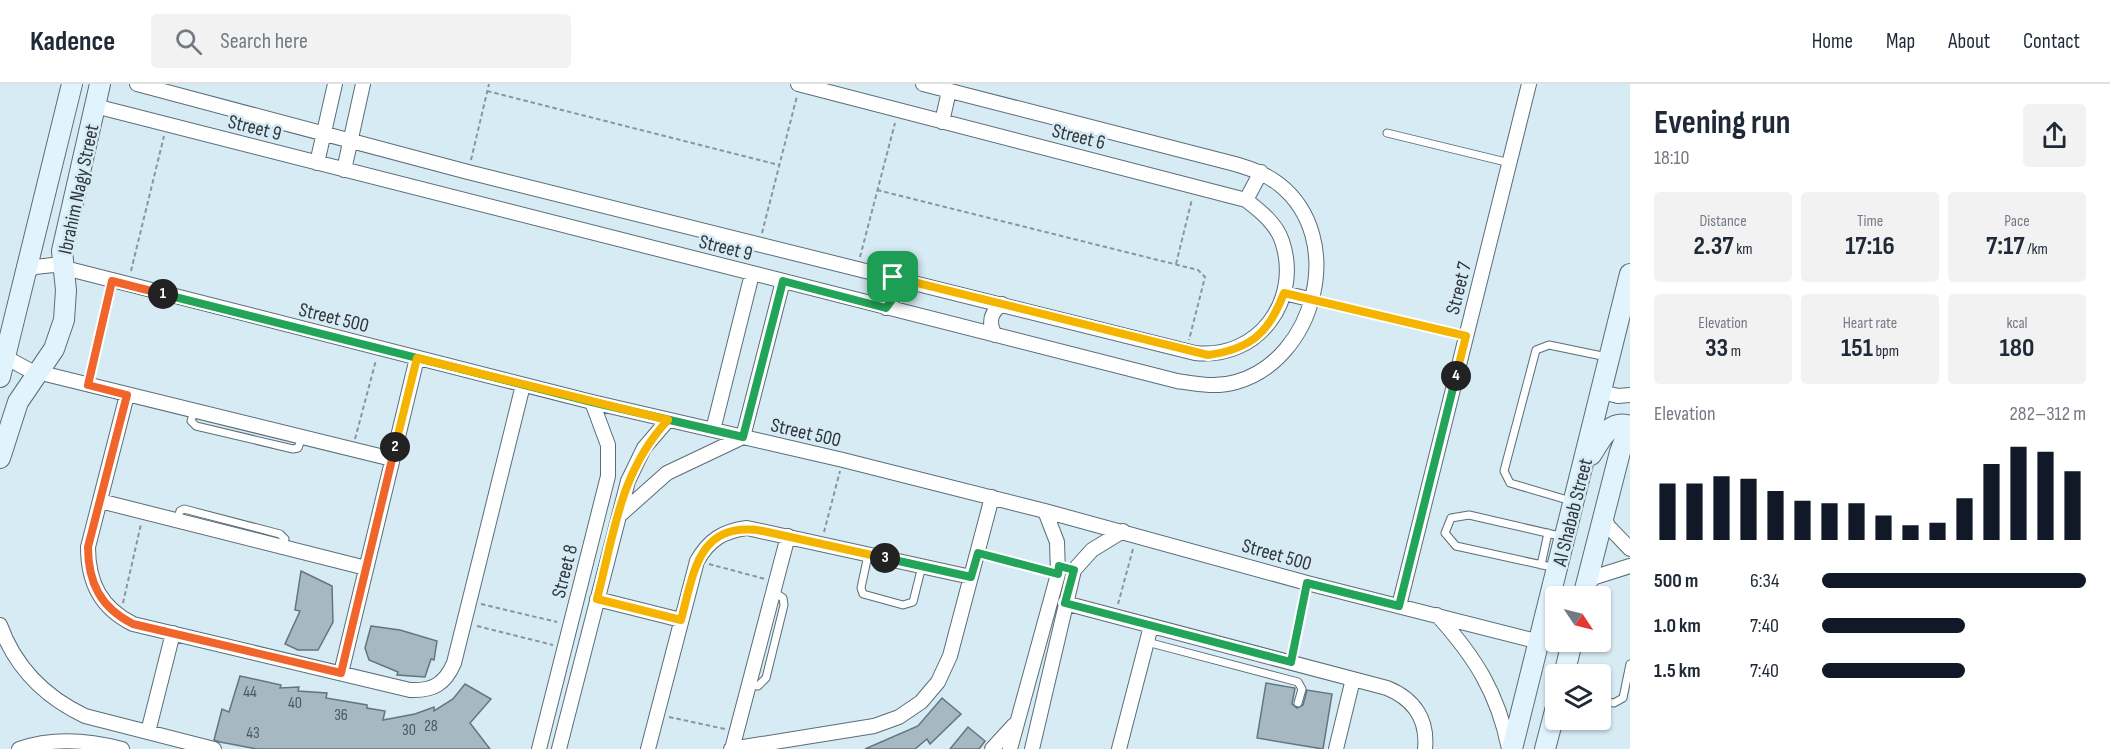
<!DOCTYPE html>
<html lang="en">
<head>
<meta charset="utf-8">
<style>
	:root { --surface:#fff; --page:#f2f2f3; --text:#1f2937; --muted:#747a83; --line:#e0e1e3; --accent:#111827 }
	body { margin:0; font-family:"Sofia Sans Condensed",sans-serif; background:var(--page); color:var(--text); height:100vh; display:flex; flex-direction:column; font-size:22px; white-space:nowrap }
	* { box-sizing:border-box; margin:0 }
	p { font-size:20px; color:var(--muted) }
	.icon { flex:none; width:33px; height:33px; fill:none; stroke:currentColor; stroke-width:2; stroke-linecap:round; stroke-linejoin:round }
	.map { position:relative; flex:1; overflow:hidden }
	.sheet { display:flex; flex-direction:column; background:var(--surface); width:480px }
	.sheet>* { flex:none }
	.needle { width:39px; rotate:125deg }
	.tools { position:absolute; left:1545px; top:502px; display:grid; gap:12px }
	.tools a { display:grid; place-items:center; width:66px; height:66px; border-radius:6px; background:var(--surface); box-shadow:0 2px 4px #0004; font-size:30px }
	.pin { position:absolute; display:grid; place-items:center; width:51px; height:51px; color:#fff; margin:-26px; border-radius:12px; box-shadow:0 3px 9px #0006 }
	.km { position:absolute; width:30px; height:30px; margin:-15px; border-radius:50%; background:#222; color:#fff; font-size:16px; line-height:30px; text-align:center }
	.round { display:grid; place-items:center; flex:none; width:63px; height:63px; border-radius:6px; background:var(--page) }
	.head { display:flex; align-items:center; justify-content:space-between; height:102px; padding:0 24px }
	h1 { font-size:33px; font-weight:700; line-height:45px }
	.figures { display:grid; grid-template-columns:repeat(3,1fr); gap:9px; height:102px; padding:6px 24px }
	.figures div { display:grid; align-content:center; border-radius:6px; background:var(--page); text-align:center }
	.figures b { font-size:26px; font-weight:700 }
	.figures small { font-size:16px; font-weight:400 }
	.figures p { font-size:16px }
	.chart { height:168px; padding:12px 24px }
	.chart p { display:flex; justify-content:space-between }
	.chart svg { width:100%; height:108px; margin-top:6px; stroke:var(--accent); stroke-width:6 }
	ul { padding:0 24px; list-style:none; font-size:20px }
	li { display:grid; grid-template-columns:96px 72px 1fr; align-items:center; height:45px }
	li i { height:15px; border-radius:8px; background:var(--accent) }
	header { display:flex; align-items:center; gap:36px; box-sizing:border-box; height:84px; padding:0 30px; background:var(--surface); border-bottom:2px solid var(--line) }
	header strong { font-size:28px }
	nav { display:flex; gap:33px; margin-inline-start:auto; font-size:21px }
	.search { width:420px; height:54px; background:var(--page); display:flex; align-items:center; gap:15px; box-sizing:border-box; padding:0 21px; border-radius:6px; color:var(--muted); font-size:22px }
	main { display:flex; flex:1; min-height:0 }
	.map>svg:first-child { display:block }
	.building { fill:#a6b9c3; stroke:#63757e; stroke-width:1.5 }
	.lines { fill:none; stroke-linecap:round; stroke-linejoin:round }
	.lane-casing { stroke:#5b6d76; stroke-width:9 }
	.street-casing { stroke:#5b6d76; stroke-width:16 }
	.secondary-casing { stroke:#5b6d76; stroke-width:22 }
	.path { stroke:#88969d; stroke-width:2; stroke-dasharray:4.5 3; stroke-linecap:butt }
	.lane { stroke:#fff; stroke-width:7 }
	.street { stroke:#fff; stroke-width:14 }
	.secondary { stroke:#e1f4fd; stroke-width:20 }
	.split-1-casing { stroke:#fff; stroke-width:12 }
	.split-2-casing { stroke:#fff; stroke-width:12 }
	.split-3-casing { stroke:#fff; stroke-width:12 }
	.split-4-casing { stroke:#fff; stroke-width:12 }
	.split-5-casing { stroke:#fff; stroke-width:12 }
	.split-1 { stroke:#22a559; stroke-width:8 }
	.split-2 { stroke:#f0652b; stroke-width:8 }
	.split-3 { stroke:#f5b400; stroke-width:8 }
	.split-4 { stroke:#22a559; stroke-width:8 }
	.split-5 { stroke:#f5b400; stroke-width:8 }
	.labels { text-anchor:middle; stroke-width:5; stroke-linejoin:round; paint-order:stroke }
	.number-label { font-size:16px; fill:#4d575c }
	.street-label { font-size:20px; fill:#2f363a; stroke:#d7ebf5 }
</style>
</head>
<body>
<header>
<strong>Kadence</strong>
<div class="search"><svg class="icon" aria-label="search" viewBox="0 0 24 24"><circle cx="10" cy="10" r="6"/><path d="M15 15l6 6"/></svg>Search here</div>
<nav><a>Home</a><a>Map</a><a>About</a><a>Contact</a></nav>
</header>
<main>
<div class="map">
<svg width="1630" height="665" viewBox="0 0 1630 665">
	<rect width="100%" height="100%" fill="#d7ebf5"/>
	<path class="building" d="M301,487l31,15 1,36 -15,28h-20l-13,-6 15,-33 -5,-1z
		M371,542l29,4 37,11 -3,19 -3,-1 -6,18 -28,-2 1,-3 -29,-12 -4,-12z
		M240,592l41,9 -1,3 19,-1 -1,4 29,2 -1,5 41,7v3l18,3 -2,9 32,-6 19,-7v4l19,-12 12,-15 26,15 -21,24 20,26h-233l-37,-7 -6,-2 8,-31 7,3z
		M1266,599l29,5 -3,16 5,4 6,-3 4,-15 25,4 -9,55 -66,-11z
		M942,614l19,16 -31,30 -3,-5 -12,10h-50l53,-23z
		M968,643l17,14 -6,8h-29z"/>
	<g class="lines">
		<g class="lane-casing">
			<path id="lane" d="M1387,49l123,30
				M194,327l-3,10 5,5 97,23 5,-1 4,-11
				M1571,417l-61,-18 -6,-12 32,-121 13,-5 58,12
				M177,437l3,-10 4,-2 96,25 5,5 -3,9
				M868,471l-7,33 2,6 40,11 10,-3 9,-36
				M1541,481l7,-32
				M1556,484l-100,-22 -11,-13 6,-15 18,-3 95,22
				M1147,558l151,40 4,7 -4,14
				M749,601l9,1 8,-8 18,-73 -1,-7 -9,-6
				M1600,617l14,2 9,-5 7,-34"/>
		</g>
		<g class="street-casing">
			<path id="street" d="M137,0l331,88 727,181c63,7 107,-53 87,-112 -6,-18 -22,-30 -36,-41l-448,-116
				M95,22l1082,275c20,3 39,7 59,1 79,-22 111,-143 44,-197 -14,-11 -28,-16 -45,-21l-312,-80
				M942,38l7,-31
				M317,79l18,-79
				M344,86l19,-86
				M1246,116l15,-28
				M28,187l7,-4 18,-2 539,137 251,58 202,51 262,72 233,59
				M1284,209l29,7
				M886,224l10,-14 -3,-17
				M995,251c-7,-13 -5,-22 7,-31
				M5,273l24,13 363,89
				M1602,308l16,4 12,-1
				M127,311l-39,152c0,36 13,61 45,77l277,66c23,1 35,-6 44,-27l69,-278
				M713,346l39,-156
				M100,417l266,67
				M621,430l46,-41 76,-36 40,-156
				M1604,432l4,10 22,23
				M1586,500l9,-7 35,-11
				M597,515l84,21
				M1065,519l322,85c27,11 41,31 38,61
				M1399,522l130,-522
				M1437,531c38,42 61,78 72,134
				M0,541c15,42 45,72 85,91l129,33
				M341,589l76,-315
				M148,648l25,-99
				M19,665c34,-12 69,-9 103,0
				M539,665l69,-273v-31l-16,-43
				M559,665l69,-268 16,-33 24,-28
				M648,665l49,-188c12,-21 26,-30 50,-33l224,49
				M731,665l143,-23 25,-9 22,-15 17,-20 12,-26 42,-159
				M732,665l56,-213
				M992,665l22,-24
				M1010,665l48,-175 -1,-32 -12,-31
				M1032,665l42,-179 18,-20 31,-19
				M1119,665l32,-123
				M1336,665l17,-70"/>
		</g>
		<g class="secondary-casing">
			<path id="secondary" d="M0,293l72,-293
				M1591,371c10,-15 18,-36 39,-29
				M0,374l18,-56 36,-53 10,-29 2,-30 -4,-39 38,-167
				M1583,513l37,-145 10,-26
				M1564,591l8,-33
				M1512,665l118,-475
				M1545,665l11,-42"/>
		</g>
		<path class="path" d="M487,7l292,74
			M471,76l18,-76
			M877,106l321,80 7,7 -16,63
			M762,149l35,-137
			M860,173l35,-134
			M1176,180l16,-65
			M131,187l33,-135
			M1326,219l129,30
			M91,287l18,-79
			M355,355l21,-79
			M824,448l16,-61
			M988,472l59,15
			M709,480l56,15
			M123,519l18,-79
			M481,520l76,18
			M1118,520l15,-55
			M477,542l76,19
			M1293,566l12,-56
			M669,633l56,12"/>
		<use href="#lane" class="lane"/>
		<use href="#street" class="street"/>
		<use href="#secondary" class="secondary"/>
	</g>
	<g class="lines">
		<g class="split-1-casing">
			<path id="split-1" d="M163,210l429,108 151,35 40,-156 103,27 10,-14 -3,-17"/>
		</g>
		<g class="split-2-casing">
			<path id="split-2" d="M163,210l-51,-13 -24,104 39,10 -39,152c0,36 13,61 45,77l208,49 54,-226"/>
		</g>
		<g class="split-3-casing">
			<path id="split-3" d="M395,363l22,-89 251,62c-48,51 -54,114 -71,179l84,21c13,-48 17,-100 82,-89l122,27"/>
		</g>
		<g class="split-4-casing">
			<path id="split-4" d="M885,474l86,19 7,-24 80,21 1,-8 15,4 -9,33 226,59 16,-79 92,23 57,-230"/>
		</g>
		<g class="split-5-casing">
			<path id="split-5" d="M893,193l315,78c43,-6 61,-22 76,-62l182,43 -10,40"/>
		</g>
		<use href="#split-1" class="split-1"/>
		<use href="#split-2" class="split-2"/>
		<use href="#split-3" class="split-3"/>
		<use href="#split-4" class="split-4"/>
		<use href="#split-5" class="split-5"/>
	</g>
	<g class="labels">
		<g class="number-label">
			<text x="250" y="613">44</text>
			<text x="295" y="624">40</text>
			<text x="341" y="636">36</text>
			<text x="431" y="647">28</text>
			<text x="409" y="651">30</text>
			<text x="253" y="654">43</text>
		</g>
		<g class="street-label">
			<text transform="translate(255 43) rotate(14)" y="7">Street 9</text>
			<text transform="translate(1079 52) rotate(14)" y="7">Street 6</text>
			<text transform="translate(78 105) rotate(-78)" y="7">Ibrahim Nagy Street</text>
			<text transform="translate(726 163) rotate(14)" y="7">Street 9</text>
			<text transform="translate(1458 204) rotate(-76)" y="7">Street 7</text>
			<text transform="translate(334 233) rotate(14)" y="7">Street 500</text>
			<text transform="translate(806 348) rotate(13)" y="7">Street 500</text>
			<text transform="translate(1572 428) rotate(-76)" y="7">Al Shabab Street</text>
			<text transform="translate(1277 470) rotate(16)" y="7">Street 500</text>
			<text transform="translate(564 487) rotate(-76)" y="7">Street 8</text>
		</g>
	</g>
</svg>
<div class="tools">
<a><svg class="needle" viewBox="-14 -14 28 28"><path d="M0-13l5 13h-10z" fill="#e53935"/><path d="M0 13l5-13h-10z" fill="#747a83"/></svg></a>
<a><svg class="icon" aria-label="layers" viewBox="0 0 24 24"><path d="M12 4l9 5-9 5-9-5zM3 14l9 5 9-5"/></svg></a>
</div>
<div class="pin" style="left:893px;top:193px;background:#1e9e55"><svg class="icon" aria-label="arrive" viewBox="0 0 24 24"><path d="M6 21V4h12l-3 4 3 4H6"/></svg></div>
<b class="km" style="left:163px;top:210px">1</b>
<b class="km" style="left:395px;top:363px">2</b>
<b class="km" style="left:885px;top:474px">3</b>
<b class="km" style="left:1456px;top:292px">4</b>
</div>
<section class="sheet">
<div class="head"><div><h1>Evening run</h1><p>18:10</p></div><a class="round"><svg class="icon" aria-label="share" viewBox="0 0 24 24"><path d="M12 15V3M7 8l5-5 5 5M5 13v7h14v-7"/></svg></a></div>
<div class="figures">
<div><p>Distance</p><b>2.37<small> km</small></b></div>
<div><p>Time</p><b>17:16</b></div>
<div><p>Pace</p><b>7:17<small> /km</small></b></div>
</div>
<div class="figures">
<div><p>Elevation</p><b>33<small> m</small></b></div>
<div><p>Heart rate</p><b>151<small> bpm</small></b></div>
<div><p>kcal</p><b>180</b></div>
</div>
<div class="chart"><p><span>Elevation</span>282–312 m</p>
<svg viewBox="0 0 160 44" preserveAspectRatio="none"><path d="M5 44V21M15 44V21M25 44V18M35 44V19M45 44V24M55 44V28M65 44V29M75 44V29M85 44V34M95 44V38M105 44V37M115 44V27M125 44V13M135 44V6M145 44V8M155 44V16"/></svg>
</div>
<ul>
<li><b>500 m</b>6:34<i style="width:100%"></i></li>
<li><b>1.0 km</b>7:40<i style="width:54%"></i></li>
<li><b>1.5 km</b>7:40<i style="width:54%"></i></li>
</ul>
</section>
</main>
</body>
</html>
